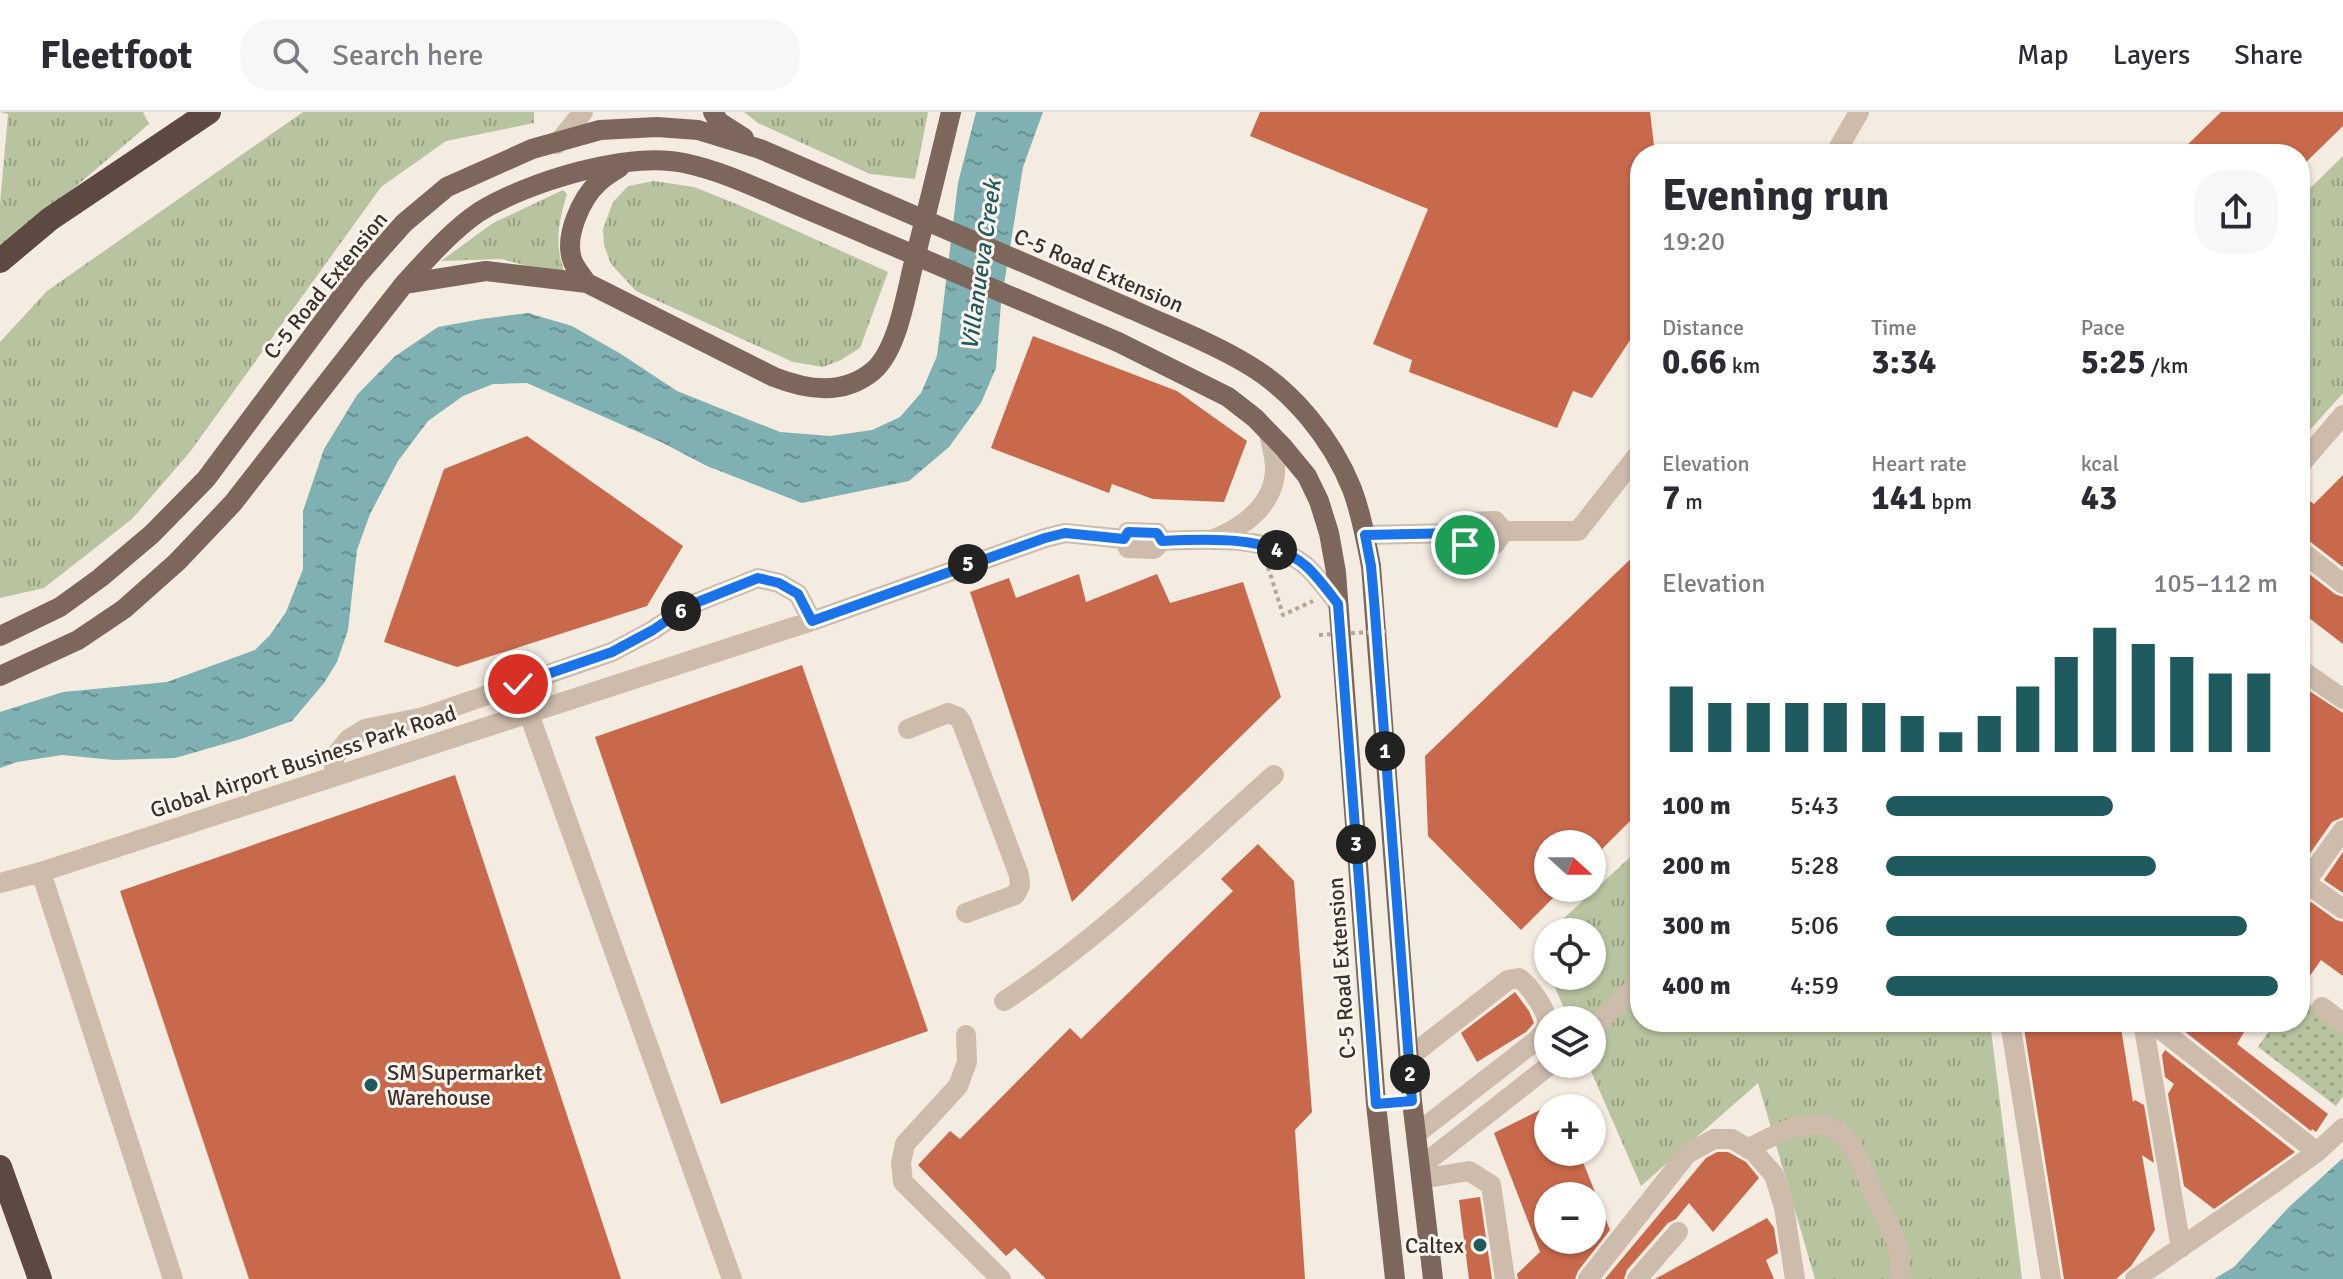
<!DOCTYPE html>
<html lang="en">
<head>
<meta charset="utf-8">
<style>
	:root { --surface:#fff; --page:#f7f7f7; --text:#2b2b33; --muted:#7c7c81; --line:#e1e1e2; --accent:#1f5a5e }
	body { margin:0; font-family:Signika,sans-serif; background:var(--page); color:var(--text); height:100vh; display:flex; flex-direction:column; font-size:30px; white-space:nowrap }
	* { box-sizing:border-box; margin:0 }
	p { font-size:26px; color:var(--muted) }
	.icon { flex:none; width:44px; height:44px; fill:none; stroke:currentColor; stroke-width:2; stroke-linecap:round; stroke-linejoin:round }
	.map { position:relative; flex:1; overflow:hidden }
	.panel { position:absolute; left:1630px; top:32px; width:680px; height:888px; display:flex; flex-direction:column; background:var(--surface); border-radius:32px; box-shadow:0 2px 6px #0004 }
	.panel>* { flex:none }
	.needle { width:52px; rotate:111deg }
	.buttons { position:absolute; left:1534px; top:718px; display:grid; gap:16px }
	.buttons a { display:grid; place-items:center; width:72px; height:72px; border-radius:50%; background:var(--surface); box-shadow:0 2px 6px #0004; font-size:40px }
	.pin { position:absolute; display:grid; place-items:center; width:68px; height:68px; color:#fff; margin:-34px; border:4px solid #fff; border-radius:50%; box-shadow:0 2px 8px #0007 }
	.km { position:absolute; width:40px; height:40px; margin:-20px; border-radius:50%; background:#222; color:#fff; font-size:22px; line-height:40px; text-align:center }
	.round { display:grid; place-items:center; flex:none; width:84px; height:84px; border-radius:32px; background:var(--page) }
	.overview { display:flex; align-items:center; justify-content:space-between; height:136px; padding:0 32px }
	h1 { font-size:44px; font-weight:700; line-height:60px }
	.stats { display:grid; grid-template-columns:repeat(3,1fr); gap:12px; height:136px; padding:8px 32px }
	.stats div { display:grid; align-content:center }
	.stats b { font-size:34px; font-weight:700 }
	.stats small { font-size:22px; font-weight:400 }
	.stats p { font-size:22px }
	.chart { height:224px; padding:16px 32px }
	.chart p { display:flex; justify-content:space-between }
	.chart svg { width:100%; height:144px; margin-top:8px; stroke:var(--accent); stroke-width:6 }
	ul { padding:0 32px; list-style:none; font-size:26px }
	li { display:grid; grid-template-columns:128px 96px 1fr; align-items:center; height:60px }
	li i { height:20px; border-radius:10px; background:var(--accent) }
	header { display:flex; align-items:center; gap:48px; box-sizing:border-box; height:112px; padding:0 40px; background:var(--surface); border-bottom:2px solid var(--line) }
	header strong { font-size:38px }
	nav { display:flex; gap:44px; margin-inline-start:auto; font-size:28px }
	.search { width:560px; height:72px; background:var(--page); display:flex; align-items:center; gap:20px; box-sizing:border-box; padding:0 28px; border-radius:32px; color:var(--muted); font-size:30px }
	.map>svg:first-child { display:block }
	.grass { fill:url(#grass-tufts) }
	.park { fill:url(#park-dots) }
	.water { fill:url(#water-ripples) }
	.building { fill:#c8694b; fill-rule:evenodd }
	.lines { fill:none; stroke-linecap:round; stroke-linejoin:round }
	.path { stroke:#b9a596; stroke-width:4; stroke-dasharray:4 4; stroke-linecap:butt }
	.minor { stroke:#cdbbac; stroke-width:20 }
	.major { stroke:#7d675c; stroke-width:20 }
	.highway { stroke:#5c4a42; stroke-width:24 }
	.path-bridge { stroke:#b9a596; stroke-width:4; stroke-dasharray:4 4; stroke-linecap:butt }
	.major-bridge { stroke:#7d675c; stroke-width:20 }
	.route-casing { stroke:#fff; stroke-width:16 }
	.route { stroke:#1a73e8; stroke-width:10 }
	.poi-dot { fill:#1f5a5e; stroke:#fbf5ee; stroke-width:3 }
	.labels { text-anchor:middle; stroke-width:6; stroke-linejoin:round; paint-order:stroke }
	.street-label { font-size:22px; fill:#3b302b; stroke:#fbf5ee }
	.poi-label { font-size:22px; fill:#3b302b; stroke:#fbf5ee; text-anchor:start }
	.water-label { font-size:24px; font-style:italic; fill:#1f5a5e; stroke:#fbf5ee }
</style>
</head>
<body>
<header>
<strong>Fleetfoot</strong>
<div class="search"><svg class="icon" aria-label="search" viewBox="0 0 24 24"><circle cx="10" cy="10" r="6"/><path d="M15 15l6 6"/></svg>Search here</div>
<nav><a>Map</a><a>Layers</a><a>Share</a></nav>
</header>
<div class="map">
<svg width="2343" height="1167" viewBox="0 0 2343 1167">
	<defs>
		<pattern id="grass-tufts" width="24" height="20" patternUnits="userSpaceOnUse" patternTransform="scale(2)"><rect width="24" height="20" fill="#b8c4a0"/><path d="M3 7l-1-3M5 7V3M7 7l1-3M15 17l-1-3M17 17v-4M19 17l1-3" fill="none" stroke="#97a083"/></pattern>
		<pattern id="park-dots" width="8" height="8" patternUnits="userSpaceOnUse" patternTransform="scale(2)"><rect width="8" height="8" fill="#b8c4a0"/><path d="M2 2h.1M6 6h.1" fill="none" stroke="#97a083" stroke-width="1.8" stroke-linecap="round"/></pattern>
		<pattern id="water-ripples" width="26" height="14" patternUnits="userSpaceOnUse" patternTransform="scale(2)"><rect width="26" height="14" fill="#7fb0b2"/><path d="M2 4q2-2 4 0t4 0M15 11q2-2 4 0t4 0" fill="none" stroke="#699091"/></pattern>
	</defs>
	<rect width="100%" height="100%" fill="#f4ebe1"/>
	<path class="grass" d="M0,0h143l6,12 -149,127v-47l8,-90z
		M303,0h231v11l-88,18 -65,46 -191,265 -58,67 -88,69 -44,10v-256l47,-51z
		M744,0h184l-13,67 -45,-5 -112,-51z
		M2343,44v237l-43,48v-243z
		M654,69l40,6 45,18 149,67 -28,76 -19,12 -18,7 -30,-5 -157,-71 -25,-27 -7,-19 -1,-16 10,-27 15,-16z
		M563,78l4,4c-8,26 -13,50 -3,76l-5,4 -58,-15 -60,2 52,-38z
		M1640,736v174h350l32,257h-207l-57,-196 -117,103 -53,-122h4v-44h-23l-19,-44h42v-44h-43z"/>
	<path class="park" d="M2300,885l43,31v68l-7,10 -78,-59 17,-25h25z"/>
	<path class="water" d="M976,0h67l-20,55 -22,136 -5,65 -15,35 -32,44 -40,34 -107,22 -95,-37 -46,-24 -134,-59 -34,1 -30,12 -35,25 -30,40 -28,53 -13,36 -9,80 -11,32 -13,21 -32,38 -51,18 -66,19 -61,2 -52,-5 -45,7 -17,6v-56l63,-20 104,-10 88,-32 15,-15 16,-23 17,-43v-58l21,-62 33,-54 37,-38 44,-30 44,-8 46,-6 44,13 49,28 56,37 103,41 50,4 42,-6 28,-13 21,-24 16,-37 21,-173z
		M2343,1046v121h-129l20,-12 55,-60z"/>
	<path class="building" d="M1260,0h390l5,42h-15v171l-48,73 -19,-7 -16,37 -148,-56 3,-12 -39,-16 55,-135 -178,-73z
		M2221,0h122v14l-43,42v-14h-122z
		M1033,224l144,55 70,50 -23,61 -71,-3 -41,-15 -3,9 -118,-45z
		M527,324l156,110 -36,60 -190,61 -73,-25 60,-173z
		M2343,363v92l-35,-27 -8,-3v-43l14,10z
		M1640,438v261l-48,48v-15h-44v44h15l-42,42 -93,-94 -3,-80z
		M2300,455l35,27 8,3v47l-43,-33z
		M1079,462l7,28 71,-28 13,29 73,-21 38,115 -209,205 -102,-310 39,-14 7,20z
		M802,553l126,366 -207,73 -126,-367z
		M2300,573l43,28v104l-11,5 -31,44z
		M455,663l166,504h-372l-129,-388z
		M1258,732l36,37 18,231 -17,18 10,149h-259l-31,-31 -9,8 -88,-91 32,-34 10,8 110,-111 11,11 152,-148 -12,-12z
		M2343,740v41l-19,-13z
		M2311,790l25,18 7,2v54l-22,-16 -21,30v-74z
		M1515,880l14,19 5,12 -8,9 -49,30 -16,-29z
		M2023,910h97l13,80 2,-2 9,5 10,58 -12,-8 13,75 -24,36 -15,13h-52z
		M2182,910h68l-13,22 91,70 -12,18 -4,-3 -1,2 -132,-104z
		M2165,938l130,102 -81,57 -30,-23 -16,-92 6,-10 -9,-7 -3,-22z
		M1548,994v46h31l31,78 -32,41 -3,8h-57l-1,-5 23,-22 -46,-119zM1548,1084h44v44h-44z
		M1717,1040h11l18,10 13,16 -46,54 -24,-29 -13,16 -8,4 -41,47 -3,9h-19l101,-121z
		M1480,1085l12,82h-23l-10,-79z
		M1767,1106l7,10 4,25 -12,7 8,19h-119z"/>
	<g class="lines">
		<path class="path" d="M1268,455l15,48 30,-14"/>
		<path class="minor" d="M557,32l26,-32
			M1835,42l24,-42
			M2300,353l43,-50
			M1456,421l8,-11 31,-1 9,10h74l62,-79
			M1456,421l9,12 30,-1 9,-13
			M1365,423l91,-2
			M1124,427l4,9 26,1 8,-8c46,-2 106,-7 144,25 12,11 22,25 32,38
			M1214,427c31,-12 63,-37 61,-74 -1,-11 -4,-22 -6,-32
			M2300,438l43,34
			M2300,557l43,30
			M529,602l203,565
			M908,617l40,-16 10,4 4,6 57,152 1,11 -5,9 -49,18
			M334,664v-19l15,-18 16,-10 59,-12 188,-65 41,-22 35,-24 70,-28 21,5 19,11 14,27
			M41,760l132,407
			M2300,767l43,30
			M0,771l41,-11 771,-251 233,-83 20,-5 59,6 4,-7 29,1 5,8
			M2300,778l43,-60
			M1004,889c98,-64 182,-148 270,-226
			M2322,895l21,16
			M2010,910l41,257
			M2143,910l38,226
			M2151,910l166,130
			M1592,917l48,-47
			M966,923l1,27 -9,24 -53,58 -4,19 2,19 98,97
			M1408,946l100,-78 11,-2c10,7 28,32 28,44 0,7 -5,12 -9,17l-122,95
			M1748,1037c27,-15 69,-40 97,-12 12,12 21,39 28,55 8,18 20,37 25,56 2,10 2,21 3,31
			M1420,1055l131,-103
			M1421,1067l48,-8 22,14 14,94
			M1588,1167l99,-125 27,-15h18l22,13 20,23 10,32 11,72
			M1637,1167l41,-47
			M2135,1167l139,-96 43,-31 26,-24"/>
		<path class="major" d="M713,0l6,10 25,16
			M587,171c-5,-7 -11,-14 -14,-21 -10,-24 8,-64 26,-80 6,-6 14,-10 21,-15
			M404,172l82,-13 101,12 187,94c33,13 69,19 99,-6 25,-21 33,-78 41,-109 13,-50 25,-100 37,-150
			M1131,197c39,18 80,33 116,55 46,27 85,75 105,125 9,24 14,51 19,77l41,535 21,178
			M1118,230l110,55 27,21 29,30 23,28 12,25 10,32 7,39 40,532 19,175
			M0,524l60,-29 40,-29 52,-44 54,-55 151,-203 47,-53 43,-36 85,-38 68,-19 57,-3 41,3 62,19 125,54
			M0,564l78,-36 46,-31 53,-47 56,-59 171,-219c23,-25 47,-53 75,-72 48,-30 149,-61 205,-49 33,7 62,20 92,33 32,14 64,27 96,41"/>
		<path class="highway" d="M0,149l50,-42 159,-107
			M0,1055l40,112"/>
		<path class="path-bridge" d="M1319,523l72,-4"/>
		<path class="major-bridge" d="M885,91l246,106
			M872,125l246,105"/>
	</g>
	<g class="lines">
		<g class="route-casing">
			<path id="route" d="M518,572l94,-32 41,-22 35,-24 70,-28 21,5 19,11 14,27 233,-83 20,-5 59,6 4,-7 29,1 5,8c45,-2 108,-6 144,25 12,11 22,25 32,38l38,500 36,-3 -38,-501 -3,-34 -6,-31 91,-2 9,12"/>
		</g>
		<use href="#route" class="route"/>
	</g>
	<g class="poi-dot">
		<circle cx="371" cy="973" r="8"/>
		<circle cx="1480" cy="1133" r="8"/>
	</g>
	<g class="labels">
		<g class="street-label">
			<text transform="translate(1099 158) rotate(23)" y="8">C-5 Road Extension</text>
			<text transform="translate(325 173) rotate(-51)" y="8">C-5 Road Extension</text>
			<text transform="translate(303 649) rotate(-18)" y="8">Global Airport Business Park Road</text>
			<text transform="translate(1341 856) rotate(-94)" y="8">C-5 Road Extension</text>
		</g>
		<g class="poi-label">
			<text x="387" y="968">SM Supermarket<tspan x="387" dy="25">Warehouse</tspan></text>
			<text x="1464" y="1141" text-anchor="end">Caltex</text>
		</g>
		<g class="water-label">
			<text transform="translate(981 153) rotate(-82)" y="8">Villanueva Creek</text>
		</g>
	</g>
</svg>
<div class="buttons">
<a><svg class="needle" viewBox="-14 -14 28 28"><path d="M0-13l5 13h-10z" fill="#e53935"/><path d="M0 13l5-13h-10z" fill="#7c7c81"/></svg></a>
<a><svg class="icon" aria-label="locate" viewBox="0 0 24 24"><circle cx="12" cy="12" r="6"/><path d="M12 2v4M12 18v4M2 12h4M18 12h4"/></svg></a>
<a><svg class="icon" aria-label="layers" viewBox="0 0 24 24"><path d="M12 4l9 5-9 5-9-5zM3 14l9 5 9-5"/></svg></a>
<a>+</a>
<a>−</a>
</div>
<div class="pin" style="left:1465px;top:433px;background:#1e9e55"><svg class="icon" aria-label="arrive" viewBox="0 0 24 24"><path d="M6 21V4h12l-3 4 3 4H6"/></svg></div>
<div class="pin" style="left:518px;top:572px;background:#d93025"><svg class="icon" aria-label="check" viewBox="0 0 24 24"><path d="M5 12l5 5 9-10"/></svg></div>
<b class="km" style="left:1385px;top:639px">1</b>
<b class="km" style="left:1410px;top:962px">2</b>
<b class="km" style="left:1356px;top:732px">3</b>
<b class="km" style="left:1277px;top:438px">4</b>
<b class="km" style="left:968px;top:452px">5</b>
<b class="km" style="left:681px;top:499px">6</b>
<section class="panel">
<div class="overview"><div><h1>Evening run</h1><p>19:20</p></div><a class="round"><svg class="icon" aria-label="share" viewBox="0 0 24 24"><path d="M12 15V3M7 8l5-5 5 5M5 13v7h14v-7"/></svg></a></div>
<div class="stats">
<div><p>Distance</p><b>0.66<small> km</small></b></div>
<div><p>Time</p><b>3:34</b></div>
<div><p>Pace</p><b>5:25<small> /km</small></b></div>
</div>
<div class="stats">
<div><p>Elevation</p><b>7<small> m</small></b></div>
<div><p>Heart rate</p><b>141<small> bpm</small></b></div>
<div><p>kcal</p><b>43</b></div>
</div>
<div class="chart"><p><span>Elevation</span>105–112 m</p>
<svg viewBox="0 0 160 44" preserveAspectRatio="none"><path d="M5 44V24M15 44V29M25 44V29M35 44V29M45 44V29M55 44V29M65 44V33M75 44V38M85 44V33M95 44V24M105 44V15M115 44V6M125 44V11M135 44V15M145 44V20M155 44V20"/></svg>
</div>
<ul>
<li><b>100 m</b>5:43<i style="width:58%"></i></li>
<li><b>200 m</b>5:28<i style="width:69%"></i></li>
<li><b>300 m</b>5:06<i style="width:92%"></i></li>
<li><b>400 m</b>4:59<i style="width:100%"></i></li>
</ul>
</section>
</div>
</body>
</html>
